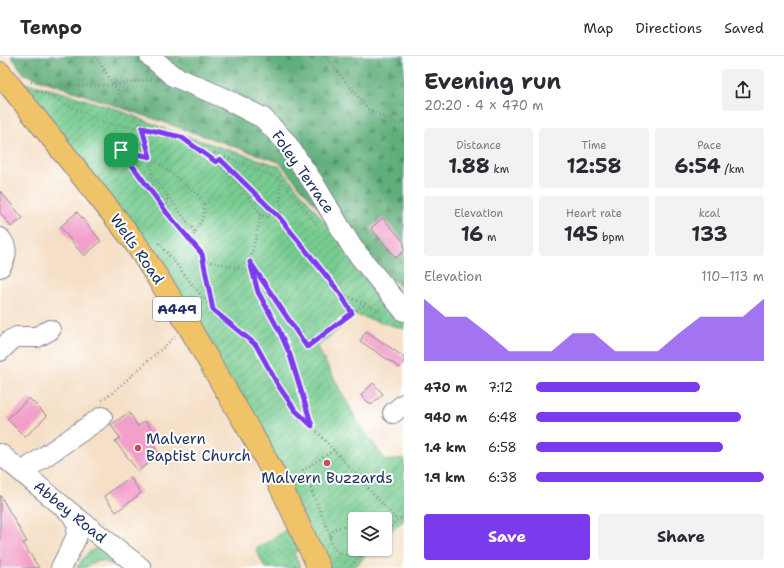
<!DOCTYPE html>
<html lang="en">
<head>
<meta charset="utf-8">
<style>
	:root { --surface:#fff; --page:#f2f2f3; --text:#2b2b33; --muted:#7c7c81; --line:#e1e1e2; --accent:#7c3aed }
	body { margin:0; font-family:"Shantell Sans",sans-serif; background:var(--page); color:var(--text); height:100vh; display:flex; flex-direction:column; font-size:15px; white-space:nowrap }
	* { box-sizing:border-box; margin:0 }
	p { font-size:13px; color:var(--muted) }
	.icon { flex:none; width:22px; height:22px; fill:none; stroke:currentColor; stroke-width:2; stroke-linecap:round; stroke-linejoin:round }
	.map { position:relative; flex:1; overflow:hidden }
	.drawer { display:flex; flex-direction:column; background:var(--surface); width:380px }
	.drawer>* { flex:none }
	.controls { position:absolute; left:348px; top:456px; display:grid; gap:8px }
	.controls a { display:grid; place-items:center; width:44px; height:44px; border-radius:4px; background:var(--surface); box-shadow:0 1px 3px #0004; font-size:20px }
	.pin { position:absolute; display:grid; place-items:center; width:34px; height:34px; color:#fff; margin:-17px; border-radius:8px; box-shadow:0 2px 6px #0006 }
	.round { display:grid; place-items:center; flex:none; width:42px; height:42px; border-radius:4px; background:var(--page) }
	.summary { display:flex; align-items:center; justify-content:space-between; height:68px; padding:0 20px }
	h1 { font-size:22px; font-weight:700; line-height:30px }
	.metrics { display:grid; grid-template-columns:repeat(3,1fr); gap:6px; height:68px; padding:4px 20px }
	.metrics div { display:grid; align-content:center; border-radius:4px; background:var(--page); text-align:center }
	.metrics b { font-size:20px; font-weight:700 }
	.metrics small { font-size:11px; font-weight:400 }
	.metrics p { font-size:11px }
	.chart { height:112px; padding:8px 20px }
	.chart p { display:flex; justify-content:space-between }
	.chart svg { width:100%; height:72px; margin-top:4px; fill:var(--accent); opacity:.7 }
	.cta { display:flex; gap:8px; margin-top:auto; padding:8px 20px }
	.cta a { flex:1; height:46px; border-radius:4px; background:var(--accent); color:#fff; font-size:16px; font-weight:700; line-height:46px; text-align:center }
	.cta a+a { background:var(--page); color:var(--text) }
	ul { padding:0 20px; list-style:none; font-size:13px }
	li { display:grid; grid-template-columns:64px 48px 1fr; align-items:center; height:30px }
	li i { height:10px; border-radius:5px; background:var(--accent) }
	header { display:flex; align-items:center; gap:24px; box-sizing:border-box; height:56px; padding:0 20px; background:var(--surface); border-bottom:1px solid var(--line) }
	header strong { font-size:19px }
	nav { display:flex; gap:22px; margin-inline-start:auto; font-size:14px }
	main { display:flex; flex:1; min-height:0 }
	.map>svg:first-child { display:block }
	.grass { fill:url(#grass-dots); stroke:#487d76 }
	.forest { fill:url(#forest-firs); stroke:#3e6f6c }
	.garden { fill:url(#garden-furrows); stroke:#487d76 }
	.building { fill:#f2a0ca }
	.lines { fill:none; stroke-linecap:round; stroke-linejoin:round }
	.minor-casing { stroke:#888792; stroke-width:22 }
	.highway-casing { stroke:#888792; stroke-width:24 }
	.path { stroke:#888792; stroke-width:2.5; stroke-dasharray:1 3; stroke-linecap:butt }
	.minor { stroke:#fff; stroke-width:20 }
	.highway { stroke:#f1c369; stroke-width:22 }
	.route-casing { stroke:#fff; stroke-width:8 }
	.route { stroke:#7c3aed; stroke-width:5 }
	.poi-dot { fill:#d1495b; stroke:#fff; stroke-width:1.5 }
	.labels { text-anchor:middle; stroke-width:4; stroke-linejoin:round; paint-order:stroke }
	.shield { fill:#fff; stroke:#5f6d8e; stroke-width:1 }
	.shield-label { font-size:14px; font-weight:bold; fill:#1b2f5e }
	.street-label { font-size:15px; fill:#1b2f5e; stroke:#fff }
	.poi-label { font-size:15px; fill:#1b2f5e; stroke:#fff; text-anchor:start }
</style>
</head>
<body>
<header>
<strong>Tempo</strong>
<nav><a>Map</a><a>Directions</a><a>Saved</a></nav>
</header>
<main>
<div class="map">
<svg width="404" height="512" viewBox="0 0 404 512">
	<defs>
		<pattern id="grass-dots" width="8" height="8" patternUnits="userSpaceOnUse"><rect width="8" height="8" fill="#76cb8f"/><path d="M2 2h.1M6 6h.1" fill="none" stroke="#60a578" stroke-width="1.8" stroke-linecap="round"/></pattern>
		<pattern id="forest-firs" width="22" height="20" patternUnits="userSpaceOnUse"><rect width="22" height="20" fill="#60af7a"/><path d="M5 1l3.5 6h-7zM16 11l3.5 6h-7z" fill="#4e8f67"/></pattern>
		<pattern id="garden-furrows" width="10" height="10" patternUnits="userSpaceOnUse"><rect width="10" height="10" fill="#76cb8f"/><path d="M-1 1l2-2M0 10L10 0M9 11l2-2" fill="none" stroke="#60a578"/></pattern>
	</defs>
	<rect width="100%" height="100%" fill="#fff"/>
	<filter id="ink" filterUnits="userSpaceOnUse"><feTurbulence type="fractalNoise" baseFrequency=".025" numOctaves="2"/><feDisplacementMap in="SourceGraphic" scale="8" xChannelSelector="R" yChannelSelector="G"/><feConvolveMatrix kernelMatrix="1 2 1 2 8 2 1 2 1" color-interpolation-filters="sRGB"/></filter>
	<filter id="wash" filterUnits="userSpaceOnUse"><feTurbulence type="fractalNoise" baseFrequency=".012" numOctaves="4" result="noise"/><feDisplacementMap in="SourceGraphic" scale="16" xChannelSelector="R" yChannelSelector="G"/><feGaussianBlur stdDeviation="0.9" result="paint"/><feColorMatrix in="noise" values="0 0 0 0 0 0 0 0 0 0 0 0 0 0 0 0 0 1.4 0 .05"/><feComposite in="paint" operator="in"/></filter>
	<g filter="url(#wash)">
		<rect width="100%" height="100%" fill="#f5dfc6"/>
		<path class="grass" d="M289,472l10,22 -5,3 7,15h-36l-9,-19z
			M98,492l4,1 22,19c-10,0 -15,-7 -25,-7 -7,0 -9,5 -15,7 -2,0 -4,0 -7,0 7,-10 9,-17 21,-20z"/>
		<path class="forest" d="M11,0h393v234l-61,-53 -64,-75 -255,-88z"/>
		<path class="garden" d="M21,26l36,9 59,18 57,23 106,34 125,152v11l-48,-14 -39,32 42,77 27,37 18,-3v62l-19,16v-17h-30v30h17l-18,19h-26l-30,-62z"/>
		<g id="blocks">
			<path class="building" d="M0,135l23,27 -12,9 -11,-14z
				M77,156l24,29 -17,15 -24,-29z
				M383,162l21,24v9l-8,7 -25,-30z
				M366,275l38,26v4l-4,7 -40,-27z
				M373,327l10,11 -12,11 -10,-10z
				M29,342l18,18 -22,21 -18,-18z
				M129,356l9,14 7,-5 9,12 -6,5 12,17 -22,16 -23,-30 5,-3 -9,-13z
				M130,421l11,16 -25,19 -12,-16z
				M0,439l27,47 -4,1 16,25h-39z"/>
		</g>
	</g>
	<g filter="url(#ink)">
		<use href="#blocks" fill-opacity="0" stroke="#888792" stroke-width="1"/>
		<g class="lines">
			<g class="minor-casing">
				<path id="minor" d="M150,0l23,20 51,22 39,20 22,23 30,44 37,62 52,64
					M0,182c8,10 7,19 0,29
					M0,295l11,-11 6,-3h20l13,-7
					M393,357l11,-9
					M0,398l72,60 69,54
					M22,416l80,-55
					M61,512l15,-30 2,-12 -6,-12"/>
			</g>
			<g class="highway-casing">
				<path id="highway" d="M0,17l134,168 54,84 74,127 19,35 38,81"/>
			</g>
			<path class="path" d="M95,0l47,72 9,29 2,37 14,19 35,41 11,56
				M325,0l43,53 36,18
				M31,26l33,4 50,-1 38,-6
				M37,34l68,33 37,5 39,9 35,25 26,26 19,27 6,2 6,-6
				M118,90l3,4
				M151,117l44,59 -3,9
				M281,124l38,47
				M153,137l-32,-43 30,7 47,38 6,9v11l-9,17
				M204,148l7,-3
				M167,156v-17
				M261,159l-11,47 2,9 7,21 20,38 11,25 22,70
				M281,162l-68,-66 67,27 1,39 59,75 41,18
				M159,187l54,67 43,35 22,40 17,25 17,16 85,94
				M203,204l49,11
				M251,207l56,84 46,-34 -13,-20
				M346,255l4,-2
				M353,257l13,-9
				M102,344l10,-7 63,-56
				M355,474c-4,-3 -9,-5 -15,-3 -23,7 -1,41 17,22
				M385,476l12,-12 7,-3
				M331,481l-28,-67 31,-20
				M360,500l8,-7
				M348,512l12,-12 -5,-5"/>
			<use href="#minor" class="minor"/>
			<use href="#highway" class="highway"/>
		</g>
	</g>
	<g class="lines" filter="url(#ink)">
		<g class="route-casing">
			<path id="route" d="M142,72l39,9 35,25 4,-3 60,59 60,75 12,20 -45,34 -57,-85 8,30 21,38 11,25 22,71 -17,-16 -17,-25 -22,-40 -43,-35 -11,-56 -35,-41 -46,-63 29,7z"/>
		</g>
		<use href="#route" class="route"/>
	</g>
	<g class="poi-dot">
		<circle cx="138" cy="392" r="4"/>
		<circle cx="327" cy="407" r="4"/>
	</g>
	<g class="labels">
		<rect class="shield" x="153" y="241" width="48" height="24" rx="3"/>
		<g class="shield-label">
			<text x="177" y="258">A449</text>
		</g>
		<g class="street-label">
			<text transform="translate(303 116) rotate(55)" y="5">Foley Terrace</text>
			<text transform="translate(137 193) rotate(55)" y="5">Wells Road</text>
			<text transform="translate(70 456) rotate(39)" y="5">Abbey Road</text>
		</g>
		<g class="poi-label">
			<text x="146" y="388">Malvern<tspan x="146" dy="17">Baptist Church</tspan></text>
			<text x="327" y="427" text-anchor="middle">Malvern Buzzards</text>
		</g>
	</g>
</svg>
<div class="controls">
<a><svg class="icon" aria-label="layers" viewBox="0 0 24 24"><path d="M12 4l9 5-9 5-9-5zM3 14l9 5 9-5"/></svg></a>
</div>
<div class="pin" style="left:121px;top:94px;background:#1e9e55"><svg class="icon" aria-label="arrive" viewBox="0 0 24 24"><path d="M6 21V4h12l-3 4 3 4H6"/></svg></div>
</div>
<section class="drawer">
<div class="summary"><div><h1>Evening run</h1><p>20:20 · 4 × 470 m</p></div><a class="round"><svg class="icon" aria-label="share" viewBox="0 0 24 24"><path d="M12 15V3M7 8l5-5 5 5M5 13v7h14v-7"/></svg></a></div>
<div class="metrics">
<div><p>Distance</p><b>1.88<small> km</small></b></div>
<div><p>Time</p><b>12:58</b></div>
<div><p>Pace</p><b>6:54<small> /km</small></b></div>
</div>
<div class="metrics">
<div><p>Elevation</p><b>16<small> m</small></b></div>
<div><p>Heart rate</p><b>145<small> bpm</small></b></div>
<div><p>kcal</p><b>133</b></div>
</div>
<div class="chart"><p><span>Elevation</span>110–113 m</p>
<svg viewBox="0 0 160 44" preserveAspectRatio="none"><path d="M0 44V6L10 17L20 17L30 27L40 38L50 38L60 38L70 27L80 27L90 38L100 38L110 38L120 27L130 17L140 17L150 17L160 6V44z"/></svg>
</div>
<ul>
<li><b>470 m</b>7:12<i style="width:72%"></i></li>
<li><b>940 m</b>6:48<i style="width:90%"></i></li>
<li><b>1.4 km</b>6:58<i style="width:82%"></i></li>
<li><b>1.9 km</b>6:38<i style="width:100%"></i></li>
</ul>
<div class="cta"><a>Save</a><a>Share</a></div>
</section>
</main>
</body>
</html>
